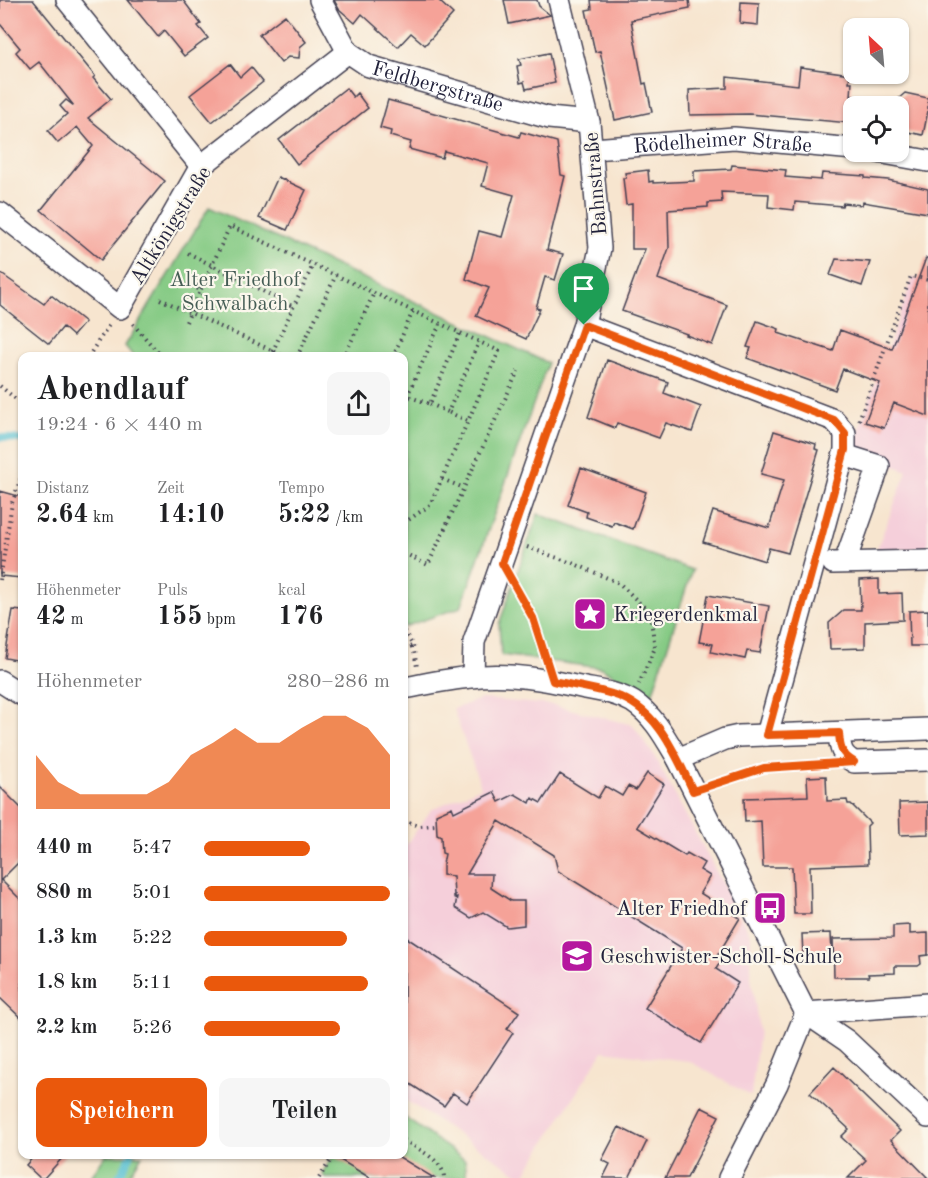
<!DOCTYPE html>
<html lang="de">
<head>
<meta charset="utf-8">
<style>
	:root { --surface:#fff; --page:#f6f6f6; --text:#202124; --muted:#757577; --accent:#ea580c }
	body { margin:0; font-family:"Old Standard TT",serif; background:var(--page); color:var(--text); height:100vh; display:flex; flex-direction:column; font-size:22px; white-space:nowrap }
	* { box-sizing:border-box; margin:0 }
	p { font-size:20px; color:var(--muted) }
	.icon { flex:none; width:33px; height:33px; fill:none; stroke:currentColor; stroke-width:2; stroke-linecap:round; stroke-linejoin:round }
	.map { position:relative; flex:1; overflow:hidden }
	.drawer { position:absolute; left:18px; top:352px; width:390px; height:807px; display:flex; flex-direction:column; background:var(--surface); border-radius:12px; box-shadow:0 2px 4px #0004 }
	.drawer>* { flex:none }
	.needle { width:39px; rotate:334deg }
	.controls { position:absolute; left:843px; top:18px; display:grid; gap:12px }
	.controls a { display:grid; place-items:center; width:66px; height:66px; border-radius:12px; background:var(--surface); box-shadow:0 2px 4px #0004; font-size:30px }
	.pin { position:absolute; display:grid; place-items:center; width:51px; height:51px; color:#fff; margin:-62px -26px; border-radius:50% 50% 50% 0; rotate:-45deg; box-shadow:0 0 6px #0007 }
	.pin .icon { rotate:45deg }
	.round { display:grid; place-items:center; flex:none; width:63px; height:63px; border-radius:12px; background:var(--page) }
	.head { display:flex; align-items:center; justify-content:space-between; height:102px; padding:0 18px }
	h1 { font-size:33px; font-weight:600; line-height:45px }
	.figures { display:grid; grid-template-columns:repeat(3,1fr); gap:9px; height:102px; padding:6px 18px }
	.figures div { display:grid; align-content:center }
	.figures b { font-size:26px; font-weight:600 }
	.figures small { font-size:16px; font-weight:400 }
	.figures p { font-size:16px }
	.chart { height:168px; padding:12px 18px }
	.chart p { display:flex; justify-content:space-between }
	.chart svg { width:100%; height:108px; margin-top:6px; fill:var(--accent); opacity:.7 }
	.primary-button { display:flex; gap:12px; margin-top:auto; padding:12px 18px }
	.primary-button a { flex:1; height:69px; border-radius:12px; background:var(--accent); color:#fff; font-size:24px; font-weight:600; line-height:69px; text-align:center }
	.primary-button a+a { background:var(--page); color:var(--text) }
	ul { padding:0 18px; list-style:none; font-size:20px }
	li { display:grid; grid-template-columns:96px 72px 1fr; align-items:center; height:45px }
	li i { height:15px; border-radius:8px; background:var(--accent) }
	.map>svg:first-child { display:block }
	.built { fill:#f5cfda }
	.green { fill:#85ca84; stroke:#547660; stroke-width:1.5 }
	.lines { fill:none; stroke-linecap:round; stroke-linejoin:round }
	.stream { stroke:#55bfd1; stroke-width:7 }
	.building { fill:#f5a298 }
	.minor-casing { stroke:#423f51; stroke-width:24 }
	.path { stroke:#423f51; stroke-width:4; stroke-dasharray:1.5 4.5; stroke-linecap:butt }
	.minor { stroke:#fff; stroke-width:21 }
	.route-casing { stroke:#fff; stroke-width:12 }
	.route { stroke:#ea580c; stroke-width:8 }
	.labels { text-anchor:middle; stroke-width:4.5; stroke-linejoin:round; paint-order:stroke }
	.street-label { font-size:21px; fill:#22223b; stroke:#fbf7ec }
	.park-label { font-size:21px; fill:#455d55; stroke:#fbf7ec }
	.poi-label { font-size:21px; fill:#22223b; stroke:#fbf7ec; text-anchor:start }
</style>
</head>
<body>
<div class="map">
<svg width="928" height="1178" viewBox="0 0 928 1178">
	<rect width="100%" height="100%" fill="#fbf7ec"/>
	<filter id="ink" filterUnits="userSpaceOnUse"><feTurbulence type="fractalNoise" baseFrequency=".0167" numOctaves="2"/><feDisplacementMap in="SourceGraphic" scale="12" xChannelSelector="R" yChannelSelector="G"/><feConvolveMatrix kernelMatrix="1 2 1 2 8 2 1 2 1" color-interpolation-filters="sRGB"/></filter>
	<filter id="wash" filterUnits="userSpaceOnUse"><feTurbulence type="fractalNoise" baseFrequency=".008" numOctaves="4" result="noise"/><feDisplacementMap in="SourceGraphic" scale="24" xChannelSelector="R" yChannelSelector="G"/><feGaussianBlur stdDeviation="1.35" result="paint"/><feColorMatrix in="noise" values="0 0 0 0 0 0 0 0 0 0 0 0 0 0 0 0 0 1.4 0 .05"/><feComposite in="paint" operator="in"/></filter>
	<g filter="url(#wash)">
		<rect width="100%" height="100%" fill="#f7e5cf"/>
		<path class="built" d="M913,278l15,4v266l-52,3 31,-80 -55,-22z
			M481,699l72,6 80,20 20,29 98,182v41l8,53 -8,66 -62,-35 -86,-10 -80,126 -119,-78v-251l27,-38 50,-23 -28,-78z"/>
		<path class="green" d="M209,207l339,156 -87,244 -57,20v-270h-270l-9,-11z
			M538,514l154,56 -41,128 -49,-30 -101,-13 -2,-31z
			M404,1117l61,43 2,18h-142l-3,-5 12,-18h70z
			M106,1155h36l-14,23h-38z"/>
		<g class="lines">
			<path class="stream" d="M0,437l22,3
				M118,1178l13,-23"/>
		</g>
		<g id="blocks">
			<path class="building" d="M0,0h33l62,76 -2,2 18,21 -23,19 77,63 -64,79 -60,-50 52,-64 -16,-19 -19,16 -10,-12 19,-17 -7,-8 6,-6 8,6 -35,-44 -9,7 -14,-17 4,-4 -20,-24z
				M128,0h55l18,24 -3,2 10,12 -24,18 -20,-25 -6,6z
				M334,0h104l15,14 -28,31 -14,-12 -13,14 -36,-33 -7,9 -16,-14z
				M504,0h33l2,6 11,9 -41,9z
				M591,0h98l1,8 -59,12 12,64 3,-1 6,29 -37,8 -15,-69 -5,1 -9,-42 6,-1z
				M741,2l18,1 -1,22 -18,-2z
				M285,15l21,27 -6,5 -1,11 -11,-1 -7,6 -22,-28z
				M549,53l6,30 -29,6 -2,-7 -4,1 -3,-17 4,-1 -2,-6z
				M230,64l10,13 11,-10 12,15 -51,40 -22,-27z
				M800,67l50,7 -1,8h3l-1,14h2l-3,27 -101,-9 -59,1 -1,-25 38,-2v-11l71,8z
				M346,88l7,9 4,-4 11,15 -71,56 -18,-24z
				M905,93l23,5v13l-5,24 -25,-5v-31z
				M388,100l131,37 2,-5 36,10 4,33 4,1 -18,74 16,4 -8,26 -10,-3 -9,31 4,1 -14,30 -50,-23 13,-28 -23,-9 13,-48 23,6 12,-42 -32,-9 6,-23 -44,-12 -2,7 -33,-9 2,-7 -21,-6 1,-5 -11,-3z
				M732,165l54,5 -1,7 36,3 1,-7 43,3v2l23,2 40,9v24l-65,-11 -1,3 -19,-2 -1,3 -47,-4 -1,8 -26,-3 1,-13 -48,-2 1,10 -14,1v4l-40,3 1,38 -11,31 69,26 -15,40 -26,-10 1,-1 -65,-23 23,-62h-13v-45l-6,1 -3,-27h3l-1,-5 23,-3 1,12 4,-1v2l41,-2v-10l37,-2z
				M278,177l28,13 -19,40 -28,-12z
				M926,258h2v158l-34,-13 -10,25 -19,-6 15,-39 -37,-14 -8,21 -88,-32 4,-10 -4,-1 10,-26 22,8 -1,4 55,18 7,-21 52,19z
				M836,259l34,3 -8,24 -32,-11z
				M0,273l44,31 7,-9 34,27 -12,14 -10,-9 -14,17 -49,-39z
				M607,360l61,22 -4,11 37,14 -9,25 -26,-9 -7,15 -42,-15 -2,5 -27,-11z
				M774,431l42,13 -1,5 4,1 -31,103 -19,-5 -4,13 -62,-19 10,-31 56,17 15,-48 -23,-6z
				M581,468l65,24 -13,37 -19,-7 -2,4 -26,-9 1,-5 -19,-7z
				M0,491l22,6v81l-22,-2z
				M879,579v15l23,-1 1,27 -38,2v26l-35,1 -1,-26 15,-13h17l-1,-30z
				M708,595l61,11 -9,47 -13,-2 -2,8 -34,-7 2,-8 -14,-2z
				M13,610l9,1v50l-17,-3z
				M928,610v36h-18l-1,-35z
				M647,773l17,11 -27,43 48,29 2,-3 17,10 -4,7 10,6 -10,17 40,25 -23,38 5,3 -6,10 22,14 -37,60 -56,-35 37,-60 -124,-77 -4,-16 -55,-34 -32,53h25l-1,14 20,13h13v24l-17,2 -24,-15 -12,6 -16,-10 2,-11 -2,1v-4l-1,2 -1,-20 -10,-1v-11l2,-10 -3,-1 -1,-16 -4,-2 -1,-21 16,-7 2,5 40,-20 5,10 16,-8 15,9 2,-5 9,5 19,-29 38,24 7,-12 17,10 6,-10 8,4z
				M826,776l1,25 20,-1 1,4h3l19,19 -3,3 1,38 -58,2 1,48h-17l-2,-47h-29l-2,-46 -16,1 -1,-24 64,-2 -1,-19z
				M0,787l22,22v50l-21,21 21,21v118l-22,-21z
				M928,802v32l-28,1 -1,-32z
				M910,925v9l18,-1v22l-8,1 1,8 -3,2h-23v7l-27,1 1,3h-35l-1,-38 60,-1v-12z
				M831,933l1,22 -29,1 -1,-22z
				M404,936l115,76 -12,17 6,4 -46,70 -14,-10 -9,13 -40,-26z
				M834,1067l66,64 -9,9 37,38h-80l18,-18 -25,-23 8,-8 -39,-36z
				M701,1107l18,9 -32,62h-22z
				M619,1127l28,14 -18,37h-26l7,-14 -8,-4z
				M35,1155h30l-21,23h-4l-14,-13z
				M332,1155h64l38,23h-64z"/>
		</g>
	</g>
	<g filter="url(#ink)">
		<use href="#blocks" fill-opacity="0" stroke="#423f51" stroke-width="1.5"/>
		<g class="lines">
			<g class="minor-casing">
				<g id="minor">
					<path d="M67,0l134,166"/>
					<path id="s1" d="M320,0l28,52 21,14 180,52 40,4"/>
					<path id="s2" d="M593,149l141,-11 120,11"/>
					<path d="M878,152l50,9"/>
					<path d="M0,213l120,95 81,-142 147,-114"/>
					<path d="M584,325l250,95 11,13v17l-78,285"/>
					<path d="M844,455l35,11 -34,96"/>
					<path d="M833,563l95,-2"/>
					<path d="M473,676l1,-34 110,-317 16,-77 -11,-126 -30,-122"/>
					<path d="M0,681l22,14"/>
					<path d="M404,688c22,-4 45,-9 67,-11 38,-5 77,3 114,11 16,3 33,5 48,14 21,14 32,35 45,57l128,254 41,28 81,76"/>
					<path d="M839,733c1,15 2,22 15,29l74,-2"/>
					<path d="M678,759l47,-20 14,-3 189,-7"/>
					<path d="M806,1013l122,-9"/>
					<path d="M729,1178l48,-94 29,-71"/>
				</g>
			</g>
			<path class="path" d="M188,253l106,54
				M176,277l24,13
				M160,299l126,58
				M186,322l44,-96 269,125 -31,70 -20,-9
				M133,324l29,33
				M88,357l21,-32
				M270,357l43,-92
				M297,357l39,-82
				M344,357l30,-64
				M393,357l20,-46
				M0,386l22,18
				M404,395l26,9 30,-71
				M407,396l33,-72
				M430,404l18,8 31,-70
				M859,420l52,-144 17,4
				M442,479l22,9
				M404,523l26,-18 38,-84
				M527,547l48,17 44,19 31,30 5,35 -16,36
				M404,553l24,12 90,-194
				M0,580l12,-77 10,-28
				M516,587l17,31 13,42
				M404,631l9,15 4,21
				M404,648l9,-2
				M714,785l50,-17 62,-4
				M404,820l15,6 16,-1
				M404,1140c13,9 40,20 40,38
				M319,1178l15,-23"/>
			<use href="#minor" class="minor"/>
		</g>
	</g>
	<g class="lines" filter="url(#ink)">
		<g class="route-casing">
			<path id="route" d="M584,325l250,95 11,13v17l-78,285 72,-2c1,15 2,21 15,29l-90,6 -71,23c-18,-38 -36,-84 -81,-97 -19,-6 -40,-9 -59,-13l-20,-63 -31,-55z"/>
		</g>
		<use href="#route" class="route"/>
	</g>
	<defs>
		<g id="sight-square" transform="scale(1.725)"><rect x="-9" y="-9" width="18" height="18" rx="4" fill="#b5179e" stroke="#fbf7ec"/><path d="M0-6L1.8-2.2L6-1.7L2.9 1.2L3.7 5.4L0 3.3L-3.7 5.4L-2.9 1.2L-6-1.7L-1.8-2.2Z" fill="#fff"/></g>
		<g id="bus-square" transform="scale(1.725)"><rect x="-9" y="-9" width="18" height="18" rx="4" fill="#b5179e" stroke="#fbf7ec"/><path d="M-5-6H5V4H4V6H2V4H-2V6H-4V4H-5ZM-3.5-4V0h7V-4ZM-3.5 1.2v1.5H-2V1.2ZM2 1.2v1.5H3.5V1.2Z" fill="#fff"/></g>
		<g id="school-square" transform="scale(1.725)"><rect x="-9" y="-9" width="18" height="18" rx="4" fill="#b5179e" stroke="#fbf7ec"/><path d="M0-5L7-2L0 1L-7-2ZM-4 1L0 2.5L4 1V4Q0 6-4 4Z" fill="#fff"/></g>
	</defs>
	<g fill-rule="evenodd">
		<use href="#sight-square" x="590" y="614"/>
		<use href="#bus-square" x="770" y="908"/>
		<use href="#school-square" x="577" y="956"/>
	</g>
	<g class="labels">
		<g class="street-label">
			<text dy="7" stroke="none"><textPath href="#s1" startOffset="156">Feldbergstraße</textPath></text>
			<text dy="7" stroke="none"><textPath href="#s2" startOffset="130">Rödelheimer Straße</textPath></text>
			<text transform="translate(595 184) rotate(-95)" y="7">Bahnstraße</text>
			<text transform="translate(170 225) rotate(-58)" y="7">Altkönigstraße</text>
		</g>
		<g class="park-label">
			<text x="235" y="286">Alter Friedhof<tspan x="235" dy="24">Schwalbach</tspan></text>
		</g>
		<g class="poi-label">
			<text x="613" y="621">Kriegerdenkmal</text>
			<text x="747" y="915" text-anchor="end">Alter Friedhof</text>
			<text x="600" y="963">Geschwister-Scholl-Schule</text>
		</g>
	</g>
</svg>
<div class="controls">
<a><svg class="needle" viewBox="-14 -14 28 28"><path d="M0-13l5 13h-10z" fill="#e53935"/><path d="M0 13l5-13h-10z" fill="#757577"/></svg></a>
<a><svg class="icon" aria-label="locate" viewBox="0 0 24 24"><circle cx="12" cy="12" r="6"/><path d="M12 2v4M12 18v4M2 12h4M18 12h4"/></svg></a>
</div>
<div class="pin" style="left:584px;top:325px;background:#1e9e55"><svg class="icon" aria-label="arrive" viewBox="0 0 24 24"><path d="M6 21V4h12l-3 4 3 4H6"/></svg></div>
<section class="drawer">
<div class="head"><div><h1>Abendlauf</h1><p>19:24 · 6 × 440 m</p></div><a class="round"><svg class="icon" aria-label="share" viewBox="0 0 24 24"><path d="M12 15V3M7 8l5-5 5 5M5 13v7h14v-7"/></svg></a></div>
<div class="figures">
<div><p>Distanz</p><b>2.64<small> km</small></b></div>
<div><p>Zeit</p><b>14:10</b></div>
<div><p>Tempo</p><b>5:22<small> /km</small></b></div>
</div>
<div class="figures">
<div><p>Höhenmeter</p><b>42<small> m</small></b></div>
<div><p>Puls</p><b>155<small> bpm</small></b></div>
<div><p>kcal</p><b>176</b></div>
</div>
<div class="chart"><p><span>Höhenmeter</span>280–286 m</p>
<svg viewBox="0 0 160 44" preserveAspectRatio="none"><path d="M0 44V22L10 33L20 38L30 38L40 38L50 38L60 33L70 22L80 17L90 11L100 17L110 17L120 11L130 6L140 6L150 11L160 22V44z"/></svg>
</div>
<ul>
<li><b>440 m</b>5:47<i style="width:57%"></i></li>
<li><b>880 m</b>5:01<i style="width:100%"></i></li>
<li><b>1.3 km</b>5:22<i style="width:77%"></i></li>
<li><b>1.8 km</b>5:11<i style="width:88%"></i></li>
<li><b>2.2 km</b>5:26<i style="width:73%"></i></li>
</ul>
<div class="primary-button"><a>Speichern</a><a>Teilen</a></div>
</section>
</div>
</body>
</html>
